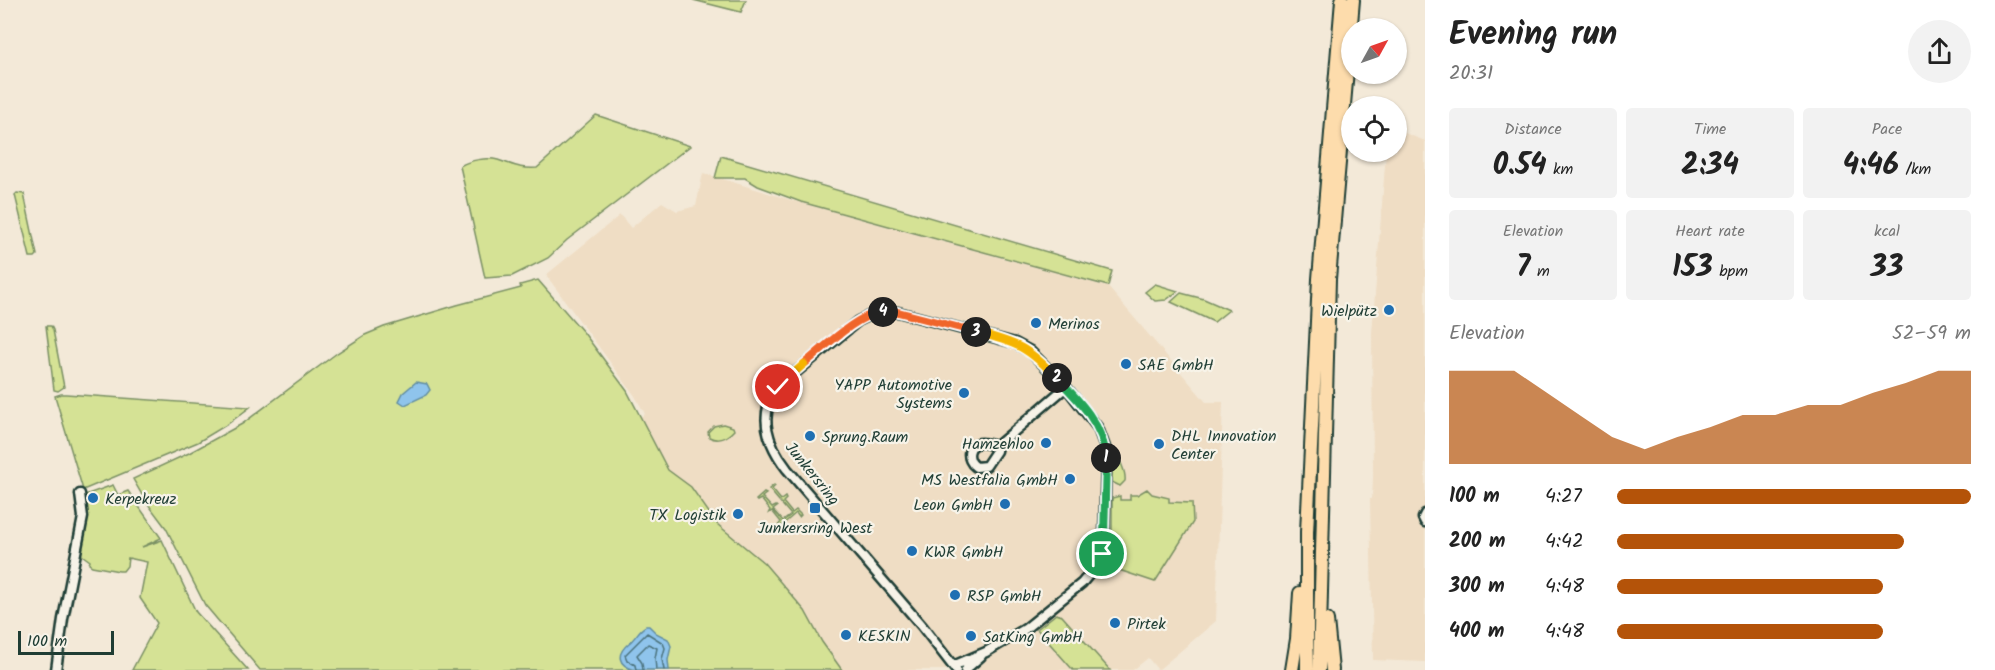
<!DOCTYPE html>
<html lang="en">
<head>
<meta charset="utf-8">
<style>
	:root { --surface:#fff; --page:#f2f2f2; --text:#222; --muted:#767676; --accent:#b45309 }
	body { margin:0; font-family:Kalam,sans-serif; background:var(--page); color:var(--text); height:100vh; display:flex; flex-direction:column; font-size:22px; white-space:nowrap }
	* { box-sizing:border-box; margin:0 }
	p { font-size:20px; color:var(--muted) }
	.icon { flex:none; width:33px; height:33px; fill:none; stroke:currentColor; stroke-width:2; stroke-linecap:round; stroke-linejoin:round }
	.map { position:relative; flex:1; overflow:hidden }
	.drawer { display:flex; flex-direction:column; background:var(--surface); width:570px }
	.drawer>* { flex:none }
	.needle { width:39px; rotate:50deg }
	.buttons { position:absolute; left:1341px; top:18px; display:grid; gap:12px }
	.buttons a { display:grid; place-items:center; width:66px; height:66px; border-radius:50%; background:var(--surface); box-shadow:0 2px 4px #0004; font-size:30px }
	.scale { position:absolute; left:18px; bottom:15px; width:96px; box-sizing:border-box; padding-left:6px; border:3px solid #1f3d34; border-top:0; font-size:16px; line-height:21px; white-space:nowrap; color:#1f3d34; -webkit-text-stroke:4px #f7f3e8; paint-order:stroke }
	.pin { position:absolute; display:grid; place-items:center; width:51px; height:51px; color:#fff; margin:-26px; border:3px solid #fff; border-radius:50%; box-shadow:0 2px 6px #0007 }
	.km { position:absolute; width:30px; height:30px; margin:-15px; border-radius:50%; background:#222; color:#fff; font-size:16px; line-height:30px; text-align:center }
	.round { display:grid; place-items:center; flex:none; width:63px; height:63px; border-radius:32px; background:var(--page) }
	.overview { display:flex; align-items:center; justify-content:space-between; height:102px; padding:0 24px }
	h1 { font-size:33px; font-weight:700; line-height:45px }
	.figures { display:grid; grid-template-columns:repeat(3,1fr); gap:9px; height:102px; padding:6px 24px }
	.figures div { display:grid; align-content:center; border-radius:6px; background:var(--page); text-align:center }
	.figures b { font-size:30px; font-weight:700 }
	.figures small { font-size:16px; font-weight:400 }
	.figures p { font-size:16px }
	.chart { height:168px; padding:12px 24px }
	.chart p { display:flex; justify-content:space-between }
	.chart svg { width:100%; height:108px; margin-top:6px; fill:var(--accent); opacity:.7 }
	ul { padding:0 24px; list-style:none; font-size:20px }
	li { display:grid; grid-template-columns:96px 72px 1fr; align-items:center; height:45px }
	li i { height:15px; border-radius:8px; background:var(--accent) }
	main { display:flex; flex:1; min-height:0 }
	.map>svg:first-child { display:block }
	.built { fill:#efddc4 }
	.green { fill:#d5e295; stroke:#7a9064; stroke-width:1.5 }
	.water { fill:#8fc4ec; stroke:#628ea2; stroke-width:1.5 }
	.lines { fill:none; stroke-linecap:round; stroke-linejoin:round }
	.shore { stroke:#4c737e; stroke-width:1.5 }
	.minor-casing { stroke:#1f3d34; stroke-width:13 }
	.highway-casing { stroke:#1f3d34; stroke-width:16 }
	.minor { stroke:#f7f3e8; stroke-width:8 }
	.highway { stroke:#fddcac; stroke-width:12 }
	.split-1-casing { stroke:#fff; stroke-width:12 }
	.split-2-casing { stroke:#fff; stroke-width:12 }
	.split-3-casing { stroke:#fff; stroke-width:12 }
	.split-4-casing { stroke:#fff; stroke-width:12 }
	.split-5-casing { stroke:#fff; stroke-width:12 }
	.split-6-casing { stroke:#fff; stroke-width:12 }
	.split-1 { stroke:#22a559; stroke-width:8 }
	.split-2 { stroke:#22a559; stroke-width:8 }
	.split-3 { stroke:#f5b400; stroke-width:8 }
	.split-4 { stroke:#f0652b; stroke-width:8 }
	.split-5 { stroke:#f0652b; stroke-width:8 }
	.split-6 { stroke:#f5b400; stroke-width:8 }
	.poi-dot { fill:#1f6fb2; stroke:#f7f3e8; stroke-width:2 }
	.labels { text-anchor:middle; stroke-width:4.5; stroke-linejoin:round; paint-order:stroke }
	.poi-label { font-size:16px; fill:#1f3d34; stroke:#f7f3e8; text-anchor:start }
	.street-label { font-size:16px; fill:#1f3d34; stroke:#f7f3e8 }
</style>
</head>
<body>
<main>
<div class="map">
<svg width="1425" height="670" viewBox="0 0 1425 670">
	<rect width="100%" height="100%" fill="#f3e9d8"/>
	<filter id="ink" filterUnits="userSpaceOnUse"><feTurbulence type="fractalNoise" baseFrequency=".0167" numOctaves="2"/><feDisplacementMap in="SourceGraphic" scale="12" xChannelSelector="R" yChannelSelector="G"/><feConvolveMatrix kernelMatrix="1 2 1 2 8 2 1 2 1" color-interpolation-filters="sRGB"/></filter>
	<g filter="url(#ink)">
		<path class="built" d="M1397,130l28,11v521l-52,-2 -3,-161h2l1,-21 -1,-145 14,-181h10z
			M703,173l88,27 317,87 98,115h17l-7,219 -58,49 -10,-12 -15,12h-291l-20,-28 -17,-31 -41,-48 -47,-39 -26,-37 -23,-17 -28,-53 5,-3 -10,-18 -89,-121 74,-60 11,13 31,-26 15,9 19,-5z"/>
		<path class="green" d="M693,0h53l-5,12z
			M596,115l94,31 -123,94 -19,18 -36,18 -27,2 -25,-112c10,-6 27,-9 38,-6 16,5 21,9 39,8z
			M721,156l391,115 -4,15 -307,-84 -43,-16 -13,-8h-30z
			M17,193l7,1 13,61 -2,2h-5l-15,-62z
			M538,280l46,53 43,58 41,79 23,17 26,37 47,39 41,48 17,31 20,28h-582l-55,-65 -39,-77 -21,-28 -12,-21 56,-26 53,-29 95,-71 28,-18 19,-8 73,-22 64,-17 -1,-3z
			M1155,284l23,7 -12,9 -11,1 -10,-9z
			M1181,293l23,6 25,11 -15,12 -43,-20z
			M46,326h5l2,4 11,57 -6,4 -4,-1z
			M61,394h5l184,13 -22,17 -30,18 -115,48 -28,-94z
			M723,424l10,3 1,3c-7,8 -15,12 -25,7l-1,-5 6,-6z
			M1113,453c7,4 13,20 12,28l-5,5 -8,-4z
			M113,485l5,10 10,-4 33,47 -19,9 20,-7 34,72 52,58h-116l25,-47 -17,-25 7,-36 -19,-4 -1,8 -4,5h-4l-27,-5 -3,-2 1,-3 -11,-8 7,-39 -1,-19z
			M774,485l1,1 -3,3 9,11 4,-3 1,2 -3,3 9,11 4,-3 5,5 -2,2 -3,-4 -15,13 3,4 -1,1 -5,-5 3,-4 -9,-11 -4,3 2,-4 -9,-11 -4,2 -1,-1 8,-7 2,1 -4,3 10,11 4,-2 1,1 -4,3 10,11 8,-6 -22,-26z
			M1147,489l5,5 17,4v4l23,1 1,19 -38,60 -39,-13 -9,-7 5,-17v-47l8,-2v4h10v-5h7z
			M1056,614l6,2 48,54h-37l-36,-41z"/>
		<path class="water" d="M416,382l11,2 3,6 -4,5 -21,10 -6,-4 4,-8z
			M646,626h3l7,7 12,6 3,7 -3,14 1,10c-10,0 -24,0 -34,0 -18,-5 -19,-16 -6,-27 7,-5 9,-13 17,-17z"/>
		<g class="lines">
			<path class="shore" d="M636,670l-1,-5 -8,-5 -2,-5 22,-22 16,10 2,5 -3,11 2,11
				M643,670l-1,-7 -5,-8 11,-11 9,4 -2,10 1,12"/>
			<g class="minor-casing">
				<path id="minor" d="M997,446c-5,-1 -11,-3 -15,-3 -16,0 -16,17 -6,24l10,-1 10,-15 1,-5 69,-59
					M1425,514l-2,4 2,4
					M953,666l33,-14 39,-23 57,-46 18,-22 4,-22 2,-82 -1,-10 -7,-19 -32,-41 -36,-36 -15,-8 -15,-4 -102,-27h-21l-19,9 -80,66c-21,28 -11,56 9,82l135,157 34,44
					M56,670l7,-51 20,-102 -3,-23
					M965,670l16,-14"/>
			</g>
			<g class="highway-casing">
				<path id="highway" d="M1327,620l5,50
					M1292,670l5,-31 3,-46
					M1307,670v-138l12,-253 23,-279
					M1319,670l10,-391 24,-279"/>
			</g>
			<use href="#minor" class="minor"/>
			<use href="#highway" class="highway"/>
		</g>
	</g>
	<g class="lines" filter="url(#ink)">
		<g class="split-1-casing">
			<path id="split-1" d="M1102,554l2,-15 2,-81"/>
		</g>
		<g class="split-2-casing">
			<path id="split-2" d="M1057,378c22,22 47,48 49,80"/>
		</g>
		<g class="split-3-casing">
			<path id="split-3" d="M976,332c41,11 52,15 81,46"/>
		</g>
		<g class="split-4-casing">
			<path id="split-4" d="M883,312h15l78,20"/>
		</g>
		<g class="split-5-casing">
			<path id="split-5" d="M804,364c19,-15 54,-51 79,-52"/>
		</g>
		<g class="split-6-casing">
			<path id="split-6" d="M778,387l26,-23"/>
		</g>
		<use href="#split-1" class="split-1"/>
		<use href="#split-2" class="split-2"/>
		<use href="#split-3" class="split-3"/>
		<use href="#split-4" class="split-4"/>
		<use href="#split-5" class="split-5"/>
		<use href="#split-6" class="split-6"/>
	</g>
	<g class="poi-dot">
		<circle cx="1389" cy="310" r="6"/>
		<circle cx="1036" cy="323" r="6"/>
		<circle cx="1126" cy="364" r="6"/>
		<circle cx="964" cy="393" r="6"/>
		<circle cx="810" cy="436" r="6"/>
		<circle cx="1046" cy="443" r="6"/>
		<circle cx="1159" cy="444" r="6"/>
		<circle cx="1070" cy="479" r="6"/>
		<circle cx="93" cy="498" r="6"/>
		<circle cx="1005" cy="504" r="6"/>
		<rect x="809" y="502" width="12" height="12" rx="3"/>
		<circle cx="738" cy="514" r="6"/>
		<circle cx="912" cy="551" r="6"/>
		<circle cx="955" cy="595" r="6"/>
		<circle cx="1115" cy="623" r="6"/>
		<circle cx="846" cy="635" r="6"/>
		<circle cx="971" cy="636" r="6"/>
	</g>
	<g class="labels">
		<g class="poi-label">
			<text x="1377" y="316" text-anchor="end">Wielpütz</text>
			<text x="1048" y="329">Merinos</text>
			<text x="1138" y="370">SAE GmbH</text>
			<text x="952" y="390" text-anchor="end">YAPP Automotive<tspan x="952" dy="18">Systems</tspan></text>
			<text x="1171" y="441">DHL Innovation<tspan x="1171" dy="18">Center</tspan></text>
			<text x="822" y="442">Sprung.Raum</text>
			<text x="1034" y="449" text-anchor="end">Hamzehloo</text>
			<text x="1058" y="485" text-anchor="end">MS Westfalia GmbH</text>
			<text x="105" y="504">Kerpekreuz</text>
			<text x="993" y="510" text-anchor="end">Leon GmbH</text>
			<text x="726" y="520" text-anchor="end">TX Logistik</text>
			<text x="815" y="533" text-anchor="middle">Junkersring West</text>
			<text x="924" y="557">KWR GmbH</text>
			<text x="967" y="601">RSP GmbH</text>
			<text x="1127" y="629">Pirtek</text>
			<text x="858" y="641">KESKIN</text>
			<text x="983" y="642">SatKing GmbH</text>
		</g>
		<g class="street-label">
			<text transform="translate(813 473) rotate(51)" y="6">Junkersring</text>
		</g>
	</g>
</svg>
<div class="buttons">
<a><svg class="needle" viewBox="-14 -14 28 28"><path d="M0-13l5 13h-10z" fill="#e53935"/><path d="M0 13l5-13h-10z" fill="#767676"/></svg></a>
<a><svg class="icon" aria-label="locate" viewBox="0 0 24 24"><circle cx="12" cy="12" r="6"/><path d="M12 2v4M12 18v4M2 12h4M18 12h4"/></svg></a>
</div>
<div class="scale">100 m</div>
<div class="pin" style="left:1102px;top:554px;background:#1e9e55"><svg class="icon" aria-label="arrive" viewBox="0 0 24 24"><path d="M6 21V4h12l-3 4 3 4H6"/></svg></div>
<div class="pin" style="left:778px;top:387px;background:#d93025"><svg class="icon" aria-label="check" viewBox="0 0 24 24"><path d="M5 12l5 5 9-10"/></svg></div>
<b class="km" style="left:1106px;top:458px">1</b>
<b class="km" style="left:1057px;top:378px">2</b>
<b class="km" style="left:976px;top:332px">3</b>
<b class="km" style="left:883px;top:312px">4</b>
</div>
<section class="drawer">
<div class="overview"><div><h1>Evening run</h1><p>20:31</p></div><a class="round"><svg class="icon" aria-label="share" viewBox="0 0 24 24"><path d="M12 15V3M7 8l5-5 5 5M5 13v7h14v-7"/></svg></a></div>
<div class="figures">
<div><p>Distance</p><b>0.54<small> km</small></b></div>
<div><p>Time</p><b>2:34</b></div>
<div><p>Pace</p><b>4:46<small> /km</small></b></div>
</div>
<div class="figures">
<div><p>Elevation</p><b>7<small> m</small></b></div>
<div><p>Heart rate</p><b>153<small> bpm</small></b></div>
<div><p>kcal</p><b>33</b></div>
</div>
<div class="chart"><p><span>Elevation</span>52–59 m</p>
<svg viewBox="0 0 160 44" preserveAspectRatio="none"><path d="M0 44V6L10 6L20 6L30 15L40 24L50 33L60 38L70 33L80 29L90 24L100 24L110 20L120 20L130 15L140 11L150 6L160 6V44z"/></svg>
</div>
<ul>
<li><b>100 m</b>4:27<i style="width:100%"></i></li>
<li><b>200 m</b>4:42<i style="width:81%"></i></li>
<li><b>300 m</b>4:48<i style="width:75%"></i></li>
<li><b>400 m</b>4:48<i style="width:75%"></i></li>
</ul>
</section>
</main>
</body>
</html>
